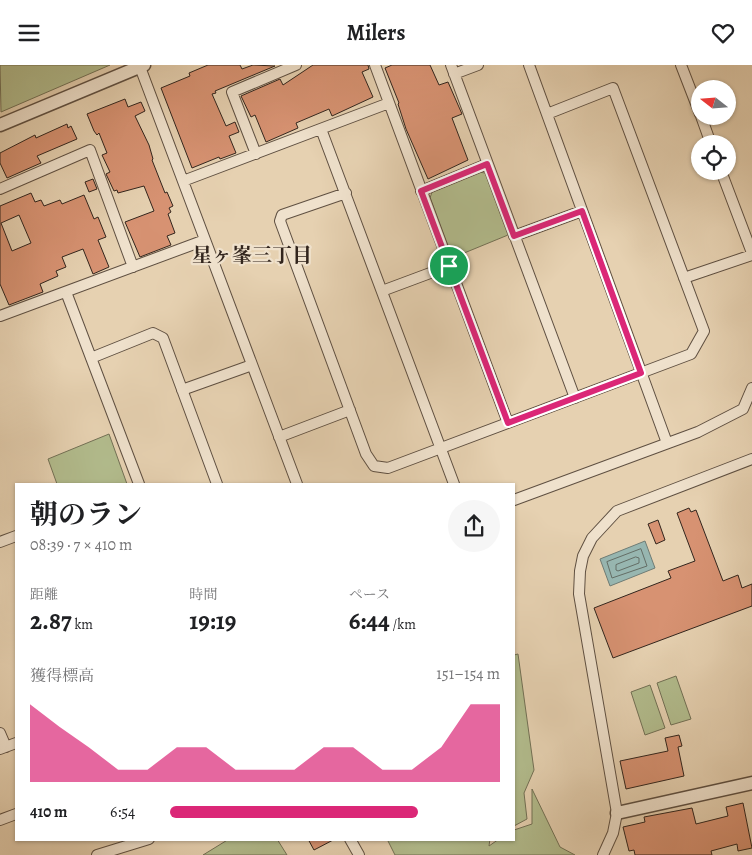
<!DOCTYPE html>
<html lang="ja">
<head>
<meta charset="utf-8">
<style>
	:root { --surface:#fff; --page:#f6f6f6; --text:#202124; --muted:#757577; --accent:#db2777 }
	body { margin:0; font-family:Alegreya,"Noto Serif JP",serif; background:var(--page); color:var(--text); height:100vh; display:flex; flex-direction:column; font-size:19px; white-space:nowrap }
	* { box-sizing:border-box; margin:0 }
	p { font-size:16px; color:var(--muted) }
	.icon { flex:none; width:28px; height:28px; fill:none; stroke:currentColor; stroke-width:2; stroke-linecap:round; stroke-linejoin:round }
	.map { position:relative; flex:1; overflow:hidden }
	.sheet { position:absolute; left:15px; top:418px; width:500px; height:358px; display:flex; flex-direction:column; background:var(--surface); border-radius:0px; box-shadow:0 1px 4px #0004 }
	.sheet>* { flex:none }
	.needle { width:32px; rotate:287deg }
	.controls { position:absolute; left:691px; top:15px; display:grid; gap:10px }
	.controls a { display:grid; place-items:center; width:45px; height:45px; border-radius:50%; background:var(--surface); box-shadow:0 1px 4px #0004; font-size:25px }
	.pin { position:absolute; display:grid; place-items:center; width:42px; height:42px; color:#fff; margin:-21px; border:2px solid #fff; border-radius:50%; box-shadow:0 1px 5px #0007 }
	.round { display:grid; place-items:center; flex:none; width:52px; height:52px; border-radius:26px; background:var(--page) }
	.headline { display:flex; align-items:center; justify-content:space-between; height:85px; padding:0 15px }
	h1 { font-size:28px; font-weight:700; line-height:38px }
	.figures { display:grid; grid-template-columns:repeat(3,1fr); gap:8px; height:85px; padding:5px 15px }
	.figures div { display:grid; align-content:center }
	.figures b { font-size:25px; font-weight:700 }
	.figures small { font-size:14px; font-weight:400 }
	.figures p { font-size:14px }
	.chart { height:140px; padding:10px 15px }
	.chart p { display:flex; justify-content:space-between }
	.chart svg { width:100%; height:90px; margin-top:5px; fill:var(--accent); opacity:.7 }
	ul { padding:0 15px; list-style:none; font-size:16px }
	li { display:grid; grid-template-columns:80px 60px 1fr; align-items:center; height:38px }
	li i { height:12px; border-radius:6px; background:var(--accent) }
	header { display:flex; justify-content:space-between; align-items:center; height:65px; padding:0 15px; background:var(--surface); font-size:22px; font-weight:700 }
	.map>svg:first-child { display:block }
	.green { fill:#b2bc8d; stroke:#727055 }
	.water { fill:#97b6b0; stroke:#6f7c75 }
	.lines { fill:none; stroke-linecap:round; stroke-linejoin:round }
	.shore { stroke:#646e66; stroke-width:1 }
	.building { fill:#d79272; stroke:#32251d; fill-rule:evenodd }
	.minor-casing { stroke:#5f5042; stroke-width:12 }
	.tertiary-casing { stroke:#5f5042; stroke-width:15 }
	.minor { stroke:#efe1cc; stroke-width:10 }
	.tertiary { stroke:#efe1cc; stroke-width:12 }
	.route-casing { stroke:#fff; stroke-width:10 }
	.route { stroke:#db2777; stroke-width:6 }
	.labels { text-anchor:middle; stroke-width:4.5; stroke-linejoin:round; paint-order:stroke }
	.neighbourhood-label { font-size:20px; font-weight:bold; fill:#32251d; stroke:#efe1cc }
</style>
</head>
<body>
<header><svg class="icon" aria-label="menu" viewBox="0 0 24 24"><path d="M4 6h16M4 12h16M4 18h16"/></svg>Milers<svg class="icon" aria-label="heart" viewBox="0 0 24 24"><path d="M12 20l-8-8c-3-5 5-10 8-4 3-6 11-1 8 4z"/></svg></header>
<div class="map">
<svg width="752" height="790" viewBox="0 0 752 790">
	<rect width="100%" height="100%" fill="#e6d1b1"/>
	<filter id="stains"><feTurbulence type="fractalNoise" baseFrequency=".004" numOctaves="4"/><feColorMatrix values="0 0 0 0 .2 0 0 0 0 .09 0 0 0 0 .02 0 0 0 .5 -.17"/></filter>
	<radialGradient id="worn" r=".72"><stop offset=".6" stop-color="#630" stop-opacity="0"/><stop offset="1" stop-color="#630" stop-opacity=".3"/></radialGradient>
	<path class="green" d="M0,0h110l-109,47z
		M479,107l6,1 23,62 -56,23 -22,-60 2,-6z
		M109,369l18,50h-70l-9,-25z
		M518,589l16,116 -10,23 3,26 -13,7v-171z
		M676,611l15,43 -20,6 -14,-42z
		M650,620l15,43 -20,7 -14,-43z
		M532,724l28,58 15,8h-180l-8,-16h103l-1,7 10,-7h15v-9l18,-6z
		M229,774h48l10,16h-84z"/>
	<path class="water" d="M645,476l10,27 -45,18 -10,-27z"/>
	<g class="lines">
		<path class="shore" d="M641,484l6,17 -35,12 -5,-16z
			M636,492l3,1v5l-21,8 -2,-1v-5z"/>
	</g>
	<path class="building" d="M208,0h32l2,4 11,-4 22,1 -60,25 1,2 -4,1 14,32 9,-4 4,10 -10,4 7,17 -16,6 -1,-2 -27,11 -31,-80 29,-12 -1,-3z
		M313,0h55l1,4 -7,3 11,25 -41,19 -3,-7 -33,14 2,5 -32,14 -11,-27 -4,2 -10,-21 39,-17 3,6z
		M392,0h38l9,20 9,-3 14,32 -10,4 16,42 -40,19 -22,-50 -8,-25 1,-1 -14,-35z
		M125,34l3,8 13,-5 4,9 -10,5 14,29 4,14 -1,1 13,33 2,-1 6,14 -4,2 2,4 -3,2 7,19 -8,3 4,9 -31,12 -15,-35 29,-11 -10,-25 -26,7 -1,-3 -3,1 -8,-17 4,-2 -8,-17 5,-2 -8,-20 -2,2 -3,-4 -7,-17z
		M67,59l1,4 3,-2 6,13 -40,17 4,7 -34,15 -7,-15v-10l35,-18 1,3z
		M93,114l4,10 -8,3 -4,-10z
		M31,128l4,9 6,-2 3,6 16,-6 2,4 22,-9 10,24 4,-2 8,20 -8,3 11,27 -16,7 -10,-25 -21,8 4,10 -10,4 2,5 -18,8 3,8 -34,13 -9,-21v-78zM19,150l12,28 -19,8 -11,-28z
		M689,443l2,4 5,-2 27,71 15,-6 4,13 10,-4v22l-139,52 -19,-50 77,-30 -3,-7 27,-10 -18,-48z
		M658,455l7,20 -9,4 -8,-20z
		M679,670l3,11 -4,1 6,29 -58,13 -6,-28 48,-10 -3,-13z
		M743,738l9,45 -14,3 -1,-7 -26,7 1,4h-77l-1,-5 -5,1 -6,-24 22,-5 -1,-5 48,-9 4,16 32,-8 -2,-9z
		M308,774h27l-21,11z"/>
	<g class="lines">
		<g class="minor-casing">
			<path id="minor" d="M375,0l133,358
				M451,0l124,333
				M529,0l138,378
				M681,0l19,49
				M140,2l157,417
				M454,9l24,-9
				M701,51l10,28
				M321,64l133,355
				M256,89l-24,-62 64,-27
				M721,106l31,82
				M183,116l206,-78
				M0,124l90,-39 43,117
				M421,126l66,-27
				M346,128l-64,22 -2,6 86,233 8,12 14,2 303,-114 13,-23 -91,-243 -66,26
				M514,171l68,-25
				M684,213l68,-23
				M382,226l67,-25
				M66,227l73,192
				M0,251l205,-76
				M91,293l62,-25 10,5 54,146
				M182,325l70,-25
				M279,372l71,-27
				M514,435l184,-68 45,-23 9,-21
				M0,477l16,-6
				M0,668l6,14
				M0,684l16,-6
				M0,755l16,-6
				M350,774l9,16
				M97,790l52,-16
				M603,790l10,-22 4,-20 -38,-219 1,-23 3,-15 9,-18 25,-27 135,-52"/>
		</g>
		<g class="tertiary-casing">
			<path id="tertiary" d="M0,60l144,-60
				M617,748l135,-30"/>
		</g>
		<use href="#minor" class="minor"/>
		<use href="#tertiary" class="tertiary"/>
	</g>
	<g class="lines">
		<g class="route-casing">
			<path id="route" d="M487,99l27,72 68,-25 59,162 -133,50 -87,-232z"/>
		</g>
		<use href="#route" class="route"/>
	</g>
	<g class="labels">
		<g class="neighbourhood-label">
			<text x="252" y="197">星ヶ峯三丁目</text>
		</g>
	</g>
	<rect width="100%" height="100%" filter="url(#stains)"/>
	<rect width="100%" height="100%" fill="url(#worn)"/>
</svg>
<div class="controls">
<a><svg class="needle" viewBox="-14 -14 28 28"><path d="M0-13l5 13h-10z" fill="#e53935"/><path d="M0 13l5-13h-10z" fill="#757577"/></svg></a>
<a><svg class="icon" aria-label="locate" viewBox="0 0 24 24"><circle cx="12" cy="12" r="6"/><path d="M12 2v4M12 18v4M2 12h4M18 12h4"/></svg></a>
</div>
<div class="pin" style="left:449px;top:201px;background:#1e9e55"><svg class="icon" aria-label="arrive" viewBox="0 0 24 24"><path d="M6 21V4h12l-3 4 3 4H6"/></svg></div>
<section class="sheet">
<div class="headline"><div><h1>朝のラン</h1><p>08:39 · 7 × 410 m</p></div><a class="round"><svg class="icon" aria-label="share" viewBox="0 0 24 24"><path d="M12 15V3M7 8l5-5 5 5M5 13v7h14v-7"/></svg></a></div>
<div class="figures">
<div><p>距離</p><b>2.87<small> km</small></b></div>
<div><p>時間</p><b>19:19</b></div>
<div><p>ペース</p><b>6:44<small> /km</small></b></div>
</div>
<div class="chart"><p><span>獲得標高</span>151–154 m</p>
<svg viewBox="0 0 160 44" preserveAspectRatio="none"><path d="M0 44V6L10 17L20 27L30 38L40 38L50 27L60 27L70 38L80 38L90 38L100 27L110 27L120 38L130 38L140 27L150 6L160 6V44z"/></svg>
</div>
<ul>
<li><b>410 m</b>6:54<i style="width:75%"></i></li>
</ul>
</section>
</div>
</body>
</html>
